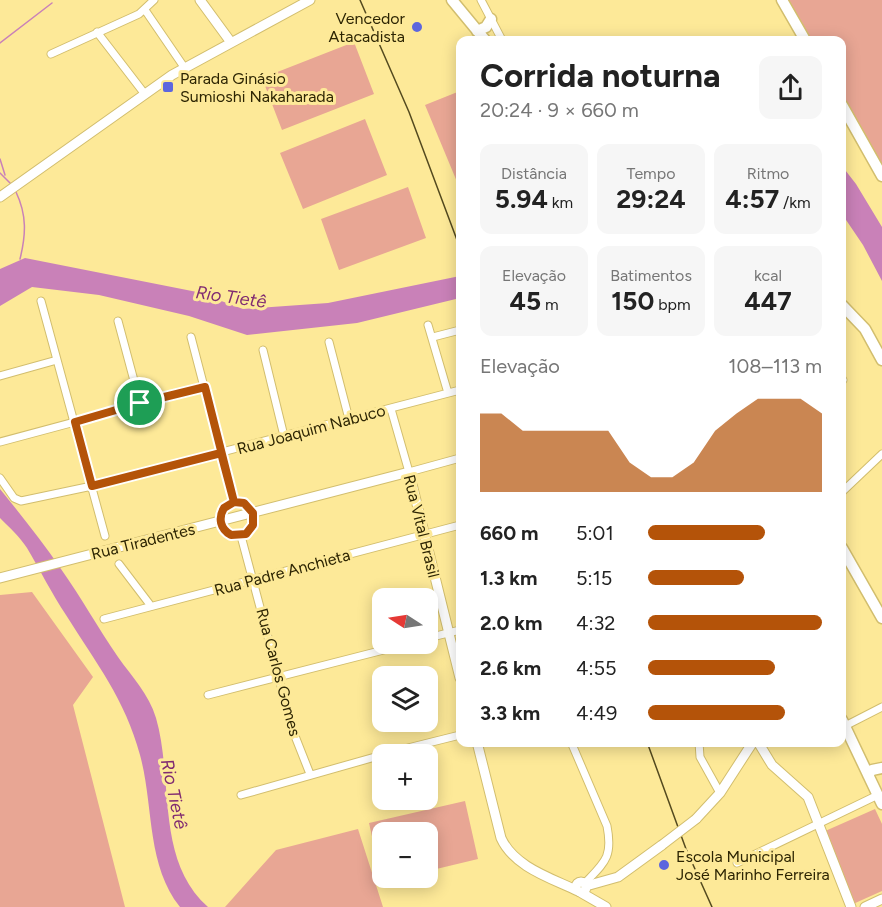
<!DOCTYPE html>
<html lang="pt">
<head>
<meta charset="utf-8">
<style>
	:root { --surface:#fff; --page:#f6f6f6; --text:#222; --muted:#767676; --accent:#b45309 }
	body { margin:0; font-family:Figtree,sans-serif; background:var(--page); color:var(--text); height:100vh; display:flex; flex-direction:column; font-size:22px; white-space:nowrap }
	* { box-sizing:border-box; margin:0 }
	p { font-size:20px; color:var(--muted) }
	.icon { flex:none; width:33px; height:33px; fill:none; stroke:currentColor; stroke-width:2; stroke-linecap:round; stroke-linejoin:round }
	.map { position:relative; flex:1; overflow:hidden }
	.details { position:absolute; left:456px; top:36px; width:390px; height:711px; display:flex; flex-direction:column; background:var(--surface); border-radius:12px; box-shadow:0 3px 15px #0003 }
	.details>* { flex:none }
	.needle { width:39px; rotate:282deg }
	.buttons { position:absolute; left:372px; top:588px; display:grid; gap:12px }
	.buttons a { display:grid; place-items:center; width:66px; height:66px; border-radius:12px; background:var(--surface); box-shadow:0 3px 15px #0003; font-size:30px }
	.pin { position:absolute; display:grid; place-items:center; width:51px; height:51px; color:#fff; margin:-26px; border:3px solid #fff; border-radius:50%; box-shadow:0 2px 6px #0007 }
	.round { display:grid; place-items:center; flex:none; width:63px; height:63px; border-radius:12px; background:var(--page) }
	.headline { display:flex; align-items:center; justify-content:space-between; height:102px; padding:0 24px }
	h1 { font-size:33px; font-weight:700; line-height:45px }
	.stats { display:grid; grid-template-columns:repeat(3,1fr); gap:9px; height:102px; padding:6px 24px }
	.stats div { display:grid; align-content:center; border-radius:12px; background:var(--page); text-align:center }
	.stats b { font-size:26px; font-weight:700 }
	.stats small { font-size:16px; font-weight:400 }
	.stats p { font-size:16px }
	.chart { height:168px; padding:12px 24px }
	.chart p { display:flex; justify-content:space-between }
	.chart svg { width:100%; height:108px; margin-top:6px; fill:var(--accent); opacity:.7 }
	ul { padding:0 24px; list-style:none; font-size:20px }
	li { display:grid; grid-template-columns:96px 72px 1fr; align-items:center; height:45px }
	li i { height:15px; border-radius:8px; background:var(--accent) }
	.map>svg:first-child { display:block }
	.green { fill:#e8a694 }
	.water { fill:#c981b8 }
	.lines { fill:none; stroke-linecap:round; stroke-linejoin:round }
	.stream { stroke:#c981b8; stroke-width:1.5 }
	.minor-casing { stroke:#d2be6e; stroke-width:9 }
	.tertiary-casing { stroke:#d2be6e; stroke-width:11 }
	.secondary-casing { stroke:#d2be6e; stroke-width:13 }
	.primary-casing { stroke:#d2be6e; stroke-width:13 }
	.minor { stroke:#fff; stroke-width:7 }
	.tertiary { stroke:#fff; stroke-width:9 }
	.secondary { stroke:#fff; stroke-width:10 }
	.primary { stroke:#fff; stroke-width:10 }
	.rail { stroke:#544a1f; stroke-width:1.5 }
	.tertiary-bridge-casing { stroke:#d2be6e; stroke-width:11; stroke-linecap:butt }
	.tertiary-bridge { stroke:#fff; stroke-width:9 }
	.route-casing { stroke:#fff; stroke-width:12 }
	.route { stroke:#b45309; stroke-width:8 }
	.poi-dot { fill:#5d66de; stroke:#fde998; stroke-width:2 }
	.labels { text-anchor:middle; stroke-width:6; stroke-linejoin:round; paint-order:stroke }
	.poi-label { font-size:16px; fill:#2d2503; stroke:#fde998; text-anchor:start }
	.street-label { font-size:16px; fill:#2d2503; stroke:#fde998 }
	.water-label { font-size:18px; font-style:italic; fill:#802b71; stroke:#fde998 }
</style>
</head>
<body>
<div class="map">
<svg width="882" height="907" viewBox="0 0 882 907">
	<rect width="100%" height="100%" fill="#fde998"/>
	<path class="green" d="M788,0h94v169l-40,-73v-56h-32z
		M354,42l20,52 -92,36 -20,-52z
		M460,91v98l-35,-84z
		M365,119l22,56 -84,34 -23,-56z
		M408,187l18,51 -87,32 -18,-51z
		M32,592l61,85 -20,28 52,202h-125v-312z
		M465,801l13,58 -50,12v-39h-46v46h17l-17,3 -13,-58z
		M875,809l7,15v67l-29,13 -30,-72z
		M358,829l25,78h-158l51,-57z"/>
	<path class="water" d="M842,166l14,18 26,43v54l-19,-36 -21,-31z
		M25,258l172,34 46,17 85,-6 132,-27v22l-103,25 -110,12 -58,-19 -90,-21 -67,-8 -32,19v-37z
		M0,489c21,26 42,52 61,80 20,28 37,59 57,88 14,20 31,37 38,61 18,62 -1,142 52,189h-28c-34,-43 -26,-101 -40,-152 -15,-56 -44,-92 -74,-140 -14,-21 -26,-45 -39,-67 -7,-11 -18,-21 -27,-30z"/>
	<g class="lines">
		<path class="stream" d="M0,43l52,-40
			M0,159l5,16
			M0,173l12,12
			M16,192c11,23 10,43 4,67"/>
		<g class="minor-casing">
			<path id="minor" d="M481,0l21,40
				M145,10l39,57
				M97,32l47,61
				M51,54l88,-40 15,-14
				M41,301l64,235
				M118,321l22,82
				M428,325l20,68
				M191,337l43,165
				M433,337l27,-7
				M329,342l20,77
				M263,350l21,86
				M0,376l57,-16
				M842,379l1,1
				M391,409l18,63 51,-14
				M0,442l205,-55
				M0,478l14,20 7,3 71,-15 368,-96
				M842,492l40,-38
				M220 519a17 17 0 1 1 34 0a17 17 0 1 1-34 0Z
				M241,536l52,195 17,43
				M119,564l32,42
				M104,619l356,-94
				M428,638l32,-8
				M208,695l199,-51
				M845,726l37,-19
				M571,742l36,84c6,31 -2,36 -22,57
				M699,742l1,15 20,36
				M384,754l76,-19
				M241,795l141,-40
				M737,863l141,-68"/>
		</g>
		<g class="tertiary-casing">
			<path id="tertiary" d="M200,0l30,41
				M0,197l172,-122 138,-75
				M0,578l409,-106 51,206
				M477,742l24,96c13,29 50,40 77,53
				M758,742l14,23 36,32 43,110
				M696,819l24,-26 33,-51
				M576 887a5 5 0 1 1 10 0a5 5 0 1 1-10 0Z
				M586,886l32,-9 44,-32
				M580,892l26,15
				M865,907l17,-8"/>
		</g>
		<g class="secondary-casing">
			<path id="secondary" d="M782,0l23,40
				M842,105l40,71
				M842,548l40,70
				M842,720l40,84
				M868,775l4,-5 10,-2"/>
		</g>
		<g class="primary-casing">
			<path id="primary" d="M452,0l33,40
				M477,31l9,-4 5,-8
				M842,305l23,24 17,31"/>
		</g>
		<use href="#minor" class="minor"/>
		<use href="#tertiary" class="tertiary"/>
		<use href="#secondary" class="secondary"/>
		<use href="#primary" class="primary"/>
		<path class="rail" d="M360,0l49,112 51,136
			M647,742l39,107 26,58"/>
		<g class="tertiary-bridge-casing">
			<path id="tertiary-bridge" d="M662,845l34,-26"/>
		</g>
		<use href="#tertiary-bridge" class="tertiary-bridge"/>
	</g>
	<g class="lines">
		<g class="route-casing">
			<path id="route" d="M140,403l-65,19 17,64 129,-33 13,49 10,1 9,10v12l-7,9 -15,1c-11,-6 -13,-17 -7,-27l10,-6 -29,-115 -65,16"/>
		</g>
		<use href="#route" class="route"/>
	</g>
	<g class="poi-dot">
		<circle cx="417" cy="27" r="6"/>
		<rect x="162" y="81" width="12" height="12" rx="3"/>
		<circle cx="664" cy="865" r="6"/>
	</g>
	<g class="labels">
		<g class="poi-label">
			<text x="405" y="24" text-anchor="end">Vencedor<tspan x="405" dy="18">Atacadista</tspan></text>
			<text x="180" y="84">Parada Ginásio<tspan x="180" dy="18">Sumioshi Nakaharada</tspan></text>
			<text x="676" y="862">Escola Municipal<tspan x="676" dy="18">José Marinho Ferreira</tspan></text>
		</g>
		<g class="street-label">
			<text transform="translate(311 429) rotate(-15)" y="6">Rua Joaquim Nabuco</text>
			<text transform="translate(422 526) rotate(76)" y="6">Rua Vital Brasil</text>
			<text transform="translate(143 541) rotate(-14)" y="6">Rua Tiradentes</text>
			<text transform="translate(282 572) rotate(-15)" y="6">Rua Padre Anchieta</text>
			<text transform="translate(279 672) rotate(75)" y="6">Rua Carlos Gomes</text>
		</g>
		<g class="water-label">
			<text transform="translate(231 297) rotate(8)" y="6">Rio Tietê</text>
			<text transform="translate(174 794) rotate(78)" y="6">Rio Tietê</text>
		</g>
	</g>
</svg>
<div class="buttons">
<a><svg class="needle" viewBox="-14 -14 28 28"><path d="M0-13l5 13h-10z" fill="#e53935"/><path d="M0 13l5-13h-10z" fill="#767676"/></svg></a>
<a><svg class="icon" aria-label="layers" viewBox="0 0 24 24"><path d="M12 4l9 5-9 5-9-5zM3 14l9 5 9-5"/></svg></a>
<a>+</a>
<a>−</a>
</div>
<div class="pin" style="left:140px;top:403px;background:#1e9e55"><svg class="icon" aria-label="arrive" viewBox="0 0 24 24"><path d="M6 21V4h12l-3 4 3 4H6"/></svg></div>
<section class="details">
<div class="headline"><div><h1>Corrida noturna</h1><p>20:24 · 9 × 660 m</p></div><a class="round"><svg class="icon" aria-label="share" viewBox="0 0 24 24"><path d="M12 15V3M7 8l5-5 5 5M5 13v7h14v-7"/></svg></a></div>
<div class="stats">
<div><p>Distância</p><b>5.94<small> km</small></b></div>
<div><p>Tempo</p><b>29:24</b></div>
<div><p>Ritmo</p><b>4:57<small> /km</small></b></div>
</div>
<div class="stats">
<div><p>Elevação</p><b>45<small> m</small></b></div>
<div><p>Batimentos</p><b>150<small> bpm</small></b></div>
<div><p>kcal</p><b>447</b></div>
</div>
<div class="chart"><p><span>Elevação</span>108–113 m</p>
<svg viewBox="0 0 160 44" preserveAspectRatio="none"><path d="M0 44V12L10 12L20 19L30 19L40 19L50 19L60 19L70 32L80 38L90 38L100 32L110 19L120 12L130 6L140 6L150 6L160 12V44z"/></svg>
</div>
<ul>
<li><b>660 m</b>5:01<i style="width:67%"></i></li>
<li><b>1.3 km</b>5:15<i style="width:55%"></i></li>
<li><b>2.0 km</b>4:32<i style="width:100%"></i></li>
<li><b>2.6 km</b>4:55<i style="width:73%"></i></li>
<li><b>3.3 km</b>4:49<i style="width:79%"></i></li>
</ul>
</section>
</div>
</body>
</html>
